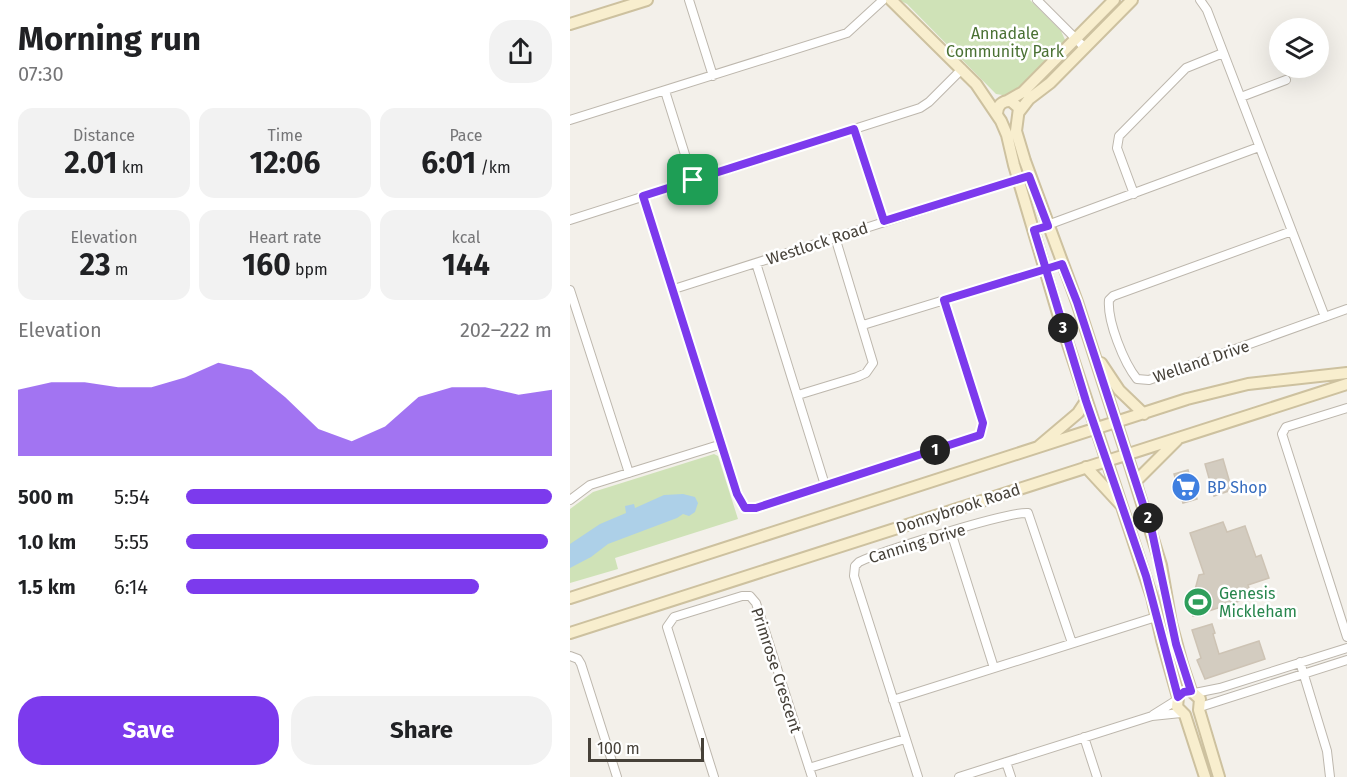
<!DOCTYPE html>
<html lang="en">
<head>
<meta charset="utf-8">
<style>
	:root { --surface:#fff; --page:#f2f2f2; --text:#202124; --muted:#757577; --accent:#7c3aed }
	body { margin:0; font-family:"Fira Sans",sans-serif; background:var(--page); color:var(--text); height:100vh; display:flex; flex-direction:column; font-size:22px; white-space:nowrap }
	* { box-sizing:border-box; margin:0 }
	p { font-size:20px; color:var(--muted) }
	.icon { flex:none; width:33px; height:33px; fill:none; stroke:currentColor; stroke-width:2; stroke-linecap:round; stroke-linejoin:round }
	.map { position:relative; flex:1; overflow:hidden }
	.side { display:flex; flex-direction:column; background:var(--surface); width:570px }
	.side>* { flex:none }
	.buttons { position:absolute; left:699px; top:18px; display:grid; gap:12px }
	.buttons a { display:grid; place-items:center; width:60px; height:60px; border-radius:50%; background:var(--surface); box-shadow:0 6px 24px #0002; font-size:30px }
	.scale { position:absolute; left:18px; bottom:15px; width:116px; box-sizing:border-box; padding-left:6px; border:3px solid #464139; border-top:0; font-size:16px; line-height:21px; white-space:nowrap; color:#464139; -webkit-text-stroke:4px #fff; paint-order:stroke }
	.pin { position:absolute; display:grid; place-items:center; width:51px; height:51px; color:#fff; margin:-26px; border-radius:12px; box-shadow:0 3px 9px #0006 }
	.km { position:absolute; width:30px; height:30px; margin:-15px; border-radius:50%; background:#222; color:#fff; font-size:16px; line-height:30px; text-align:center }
	.round { display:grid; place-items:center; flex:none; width:63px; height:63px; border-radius:24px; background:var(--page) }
	.headline { display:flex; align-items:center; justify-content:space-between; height:102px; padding:0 18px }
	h1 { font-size:33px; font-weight:700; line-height:45px }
	.stats { display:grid; grid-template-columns:repeat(3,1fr); gap:9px; height:102px; padding:6px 18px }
	.stats div { display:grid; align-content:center; border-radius:15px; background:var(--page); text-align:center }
	.stats b { font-size:30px; font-weight:700 }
	.stats small { font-size:16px; font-weight:400 }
	.stats p { font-size:16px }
	.chart { height:168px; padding:12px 18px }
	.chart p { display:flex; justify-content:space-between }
	.chart svg { width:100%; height:108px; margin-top:6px; fill:var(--accent); opacity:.7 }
	.action { display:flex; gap:12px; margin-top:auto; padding:12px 18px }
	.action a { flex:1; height:69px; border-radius:24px; background:var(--accent); color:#fff; font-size:24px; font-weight:700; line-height:69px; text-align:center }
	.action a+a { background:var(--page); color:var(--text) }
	ul { padding:0 18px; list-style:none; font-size:20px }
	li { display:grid; grid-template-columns:96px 72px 1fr; align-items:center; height:45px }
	li i { height:15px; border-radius:8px; background:var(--accent) }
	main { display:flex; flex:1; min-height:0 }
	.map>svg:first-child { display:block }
	.green { fill:#cfe2b7 }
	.water { fill:#add0e8 }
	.building { fill:#d3ccc0; stroke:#cdc3b4; stroke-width:1.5 }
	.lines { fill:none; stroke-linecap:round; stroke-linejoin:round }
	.street-casing { stroke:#bdb7ad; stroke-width:10 }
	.secondary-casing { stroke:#cdc19f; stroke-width:14 }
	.street { stroke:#fff; stroke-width:8 }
	.secondary { stroke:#f8eece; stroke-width:10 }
	.route-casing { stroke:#fff; stroke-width:12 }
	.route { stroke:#7c3aed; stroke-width:8 }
	.labels { text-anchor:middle; stroke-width:5; stroke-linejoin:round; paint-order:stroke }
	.park-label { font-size:16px; fill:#4a7133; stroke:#fff }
	.street-label { font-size:16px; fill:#464139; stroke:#fff }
	.shop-label { font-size:16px; fill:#366cbe; stroke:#fff; text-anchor:start }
	.leisure-label { font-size:16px; fill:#27864d; stroke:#fff; text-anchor:start }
</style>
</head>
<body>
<main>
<section class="side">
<div class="headline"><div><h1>Morning run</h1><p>07:30</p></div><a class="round"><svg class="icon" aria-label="share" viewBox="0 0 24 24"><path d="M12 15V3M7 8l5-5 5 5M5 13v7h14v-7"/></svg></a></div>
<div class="stats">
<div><p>Distance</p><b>2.01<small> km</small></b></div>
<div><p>Time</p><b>12:06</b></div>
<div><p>Pace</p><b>6:01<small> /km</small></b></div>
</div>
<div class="stats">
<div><p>Elevation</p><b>23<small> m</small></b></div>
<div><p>Heart rate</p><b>160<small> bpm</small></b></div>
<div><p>kcal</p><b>144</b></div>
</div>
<div class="chart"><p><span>Elevation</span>202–222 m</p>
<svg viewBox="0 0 160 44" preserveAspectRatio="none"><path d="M0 44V17L10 14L20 14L30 16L40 16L50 12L60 6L70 9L80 20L90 33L100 38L110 32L120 20L130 16L140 16L150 19L160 17V44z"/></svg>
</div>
<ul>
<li><b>500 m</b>5:54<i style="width:100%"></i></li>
<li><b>1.0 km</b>5:55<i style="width:99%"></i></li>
<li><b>1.5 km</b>6:14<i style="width:80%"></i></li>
</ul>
<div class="action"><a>Save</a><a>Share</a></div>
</section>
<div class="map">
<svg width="777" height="777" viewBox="0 0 777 777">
	<rect width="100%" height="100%" fill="#f3f0ea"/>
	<path class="green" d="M329,0h131l31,31 5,11 -48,49 -9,5 -13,-2 -89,-90z
		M144,454l4,2 20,63 -123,39 3,11 -48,14v-74l23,-17z"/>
	<path class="water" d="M113,494l12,3 3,6 -3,9 -6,4 -6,-2 -6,4 -69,26 -17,13 -21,11v-24l30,-20 26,-11 -1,-7 9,-2 1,4 29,-13z"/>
	<path class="building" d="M653,459l9,31 -18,6 -9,-32z
		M618,470l9,29 -14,4 -9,-29z
		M653,522l4,10 18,-6 11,31 5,-2 8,23 -21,7 4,12 -59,19 -3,-8 9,-33 5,-1 -14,-41z
		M642,624l3,9 -2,1 6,20 40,-13 6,18 -60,20 -8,-19 4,-2 -9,-28z"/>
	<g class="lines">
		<g class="street-casing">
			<path id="street" d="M119,0l24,76
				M467,0l48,48
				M630,0l7,10 118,307
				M95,91l28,89
				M671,97l45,-17
				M0,120l277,-87 36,-33
				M284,129l30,92
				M564,194l-17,-46 2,-12 67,-68 37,-15
				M73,196l94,298 8,14h11l224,-73 3,-12 -39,-123
				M0,220l350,-112 9,-6 33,-33
				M464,230l225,-83
				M722,231l-179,65 -4,4c-2,21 15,63 28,79l12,1 198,-71
				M186,263l69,222
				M104,289l355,-113
				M0,290l59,183
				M293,325l199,-61
				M228,395l59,-18 9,-4 7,-10 -38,-126
				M777,408l-61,19 -4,7 65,203
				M0,500l20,-15 132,-41
				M381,532l43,136
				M0,656l8,3 3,5 36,113
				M730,662l27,89 3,26
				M625,693l25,-5 127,-40
				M323,700l263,-83
				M630,707l147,-47
				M583,715l24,-15
				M514,737l13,40
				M436,762l5,15
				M239,768l96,-29
				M144,777l-47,-150 7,-10 68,-21h8l6,7 56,174
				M348,777l-64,-201 1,-10 4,-4c20,-10 150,-51 169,-49l44,130
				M389,777l193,-61 29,-3"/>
		</g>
		<g class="secondary-casing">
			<path id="secondary" d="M321,0l85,84 25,37 6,14 7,30 45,152 93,280 10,43 16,57 -1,10 8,8 20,62
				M0,24l77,-24
				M437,101l16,-9 91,-92
				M449,112l10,-13 21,-16 82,-83
				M427,114c0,-8 5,-14 14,-13l8,7 -3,23 9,30 52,141 54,166 30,97 10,58 11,41 9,27 9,8 -1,11 20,67
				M531,363l18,27 25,24
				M469,446l39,-33 8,-12
				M516,467l35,38
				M566,481l41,-41
				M0,598l617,-199 61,-15 99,-11
				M0,633l777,-249"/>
		</g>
		<use href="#street" class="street"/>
		<use href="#secondary" class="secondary"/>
	</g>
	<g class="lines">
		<g class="route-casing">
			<path id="route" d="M123,180l-50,16 94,298 8,14h11l224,-73 3,-12 -39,-123 102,-31 16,-5 15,38 75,230 24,112 15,47 -7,1 -6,5 -32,-121 -60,-175 -52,-171 14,-4 -19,-50 -145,45 -30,-92 -161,51"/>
		</g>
		<use href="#route" class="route"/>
	</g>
	<defs>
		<g id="supermarket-disc" transform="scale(1.5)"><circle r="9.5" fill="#3f7fe0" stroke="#fff"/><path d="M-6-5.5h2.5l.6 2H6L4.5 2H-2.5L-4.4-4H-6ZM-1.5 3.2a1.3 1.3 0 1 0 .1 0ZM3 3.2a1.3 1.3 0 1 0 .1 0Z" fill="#fff"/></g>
		<g id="stadium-disc" transform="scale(1.5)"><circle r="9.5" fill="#2e9e5b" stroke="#fff"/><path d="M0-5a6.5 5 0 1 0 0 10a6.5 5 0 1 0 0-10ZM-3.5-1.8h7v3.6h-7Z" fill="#fff"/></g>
	</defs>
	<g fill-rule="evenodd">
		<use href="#supermarket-disc" x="616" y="487"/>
		<use href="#stadium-disc" x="628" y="602"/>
	</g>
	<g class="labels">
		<g class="park-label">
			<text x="435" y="39">Annadale<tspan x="435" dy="18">Community Park</tspan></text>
		</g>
		<g class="street-label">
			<text transform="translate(247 243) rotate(-18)" y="6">Westlock Road</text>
			<text transform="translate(631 361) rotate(-19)" y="6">Welland Drive</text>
			<text transform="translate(388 508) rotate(-18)" y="6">Donnybrook Road</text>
			<text transform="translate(347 543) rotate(-17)" y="6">Canning Drive</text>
			<text transform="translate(207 670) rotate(72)" y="6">Primrose Crescent</text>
		</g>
		<g class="shop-label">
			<text x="637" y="493">BP Shop</text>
		</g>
		<g class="leisure-label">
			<text x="649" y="599">Genesis<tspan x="649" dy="18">Mickleham</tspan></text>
		</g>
	</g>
</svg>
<div class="buttons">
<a><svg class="icon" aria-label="layers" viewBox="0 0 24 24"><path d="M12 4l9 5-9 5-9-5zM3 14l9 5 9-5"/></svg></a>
</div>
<div class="scale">100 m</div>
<div class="pin" style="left:123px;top:180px;background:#1e9e55"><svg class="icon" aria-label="arrive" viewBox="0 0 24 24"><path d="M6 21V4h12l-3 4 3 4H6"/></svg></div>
<b class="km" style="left:365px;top:450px">1</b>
<b class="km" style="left:578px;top:518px">2</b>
<b class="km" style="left:493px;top:328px">3</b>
</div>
</main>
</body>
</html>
